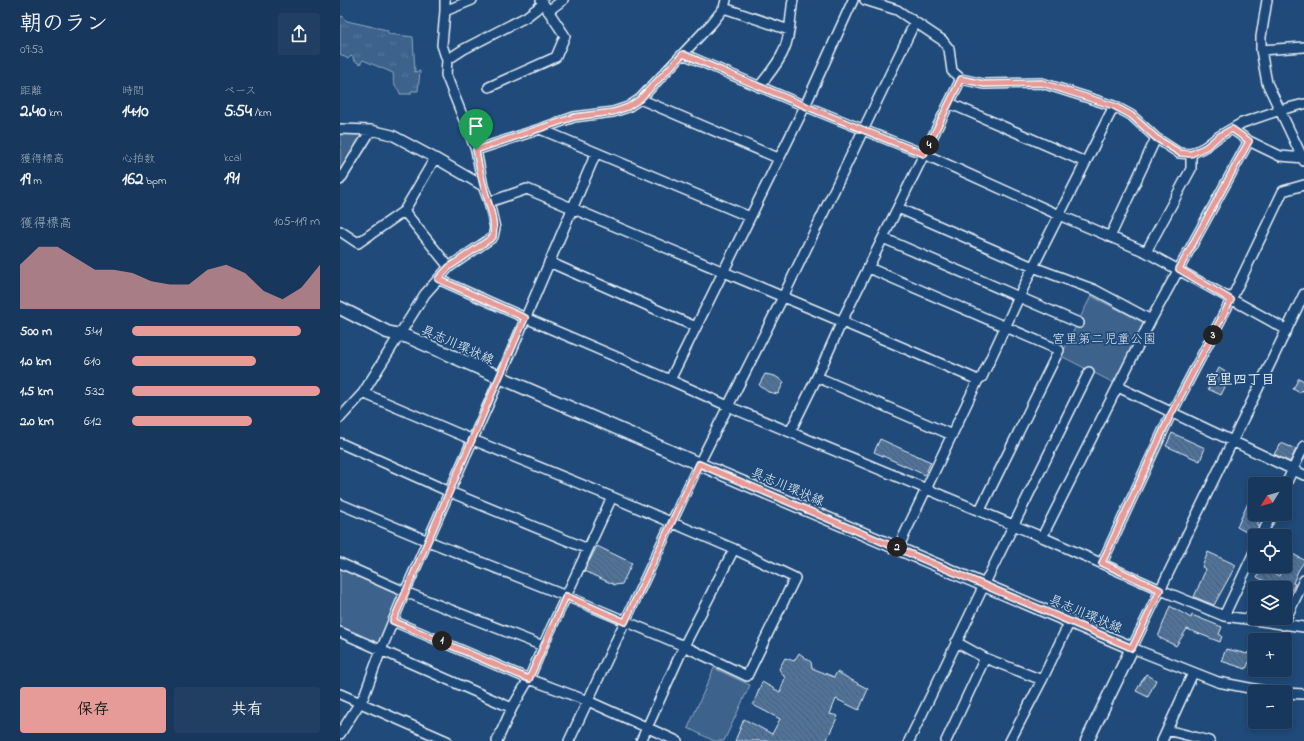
<!DOCTYPE html>
<html lang="ja">
<head>
<meta charset="utf-8">
<style>
	:root { --surface:#17385c; --page:#203f62; --text:#f1f3f6; --muted:#9eacbb; --line:#365272; --accent:#e69b98 }
	body { margin:0; font-family:"Indie Flower","Klee One",sans-serif; background:var(--page); color:var(--text); height:100vh; display:flex; flex-direction:column; font-size:15px; white-space:nowrap }
	* { box-sizing:border-box; margin:0 }
	p { font-size:13px; color:var(--muted) }
	.icon { flex:none; width:22px; height:22px; fill:none; stroke:currentColor; stroke-width:2; stroke-linecap:round; stroke-linejoin:round }
	.map { position:relative; flex:1; overflow:hidden }
	.drawer { display:flex; flex-direction:column; background:var(--surface); width:340px }
	.drawer>* { flex:none }
	.needle { width:26px; rotate:233deg }
	.controls { position:absolute; left:908px; top:477px; display:grid; gap:8px }
	.controls a { display:grid; place-items:center; width:44px; height:44px; border-radius:4px; background:var(--surface); box-shadow:0 2px 6px #0003,0 0 0 1px var(--line); font-size:20px }
	.pin { position:absolute; display:grid; place-items:center; width:34px; height:34px; color:#fff; margin:-41px -17px; border-radius:50% 50% 50% 0; rotate:-45deg; box-shadow:0 0 4px #0007 }
	.pin .icon { rotate:45deg }
	.km { position:absolute; width:20px; height:20px; margin:-10px; border-radius:50%; background:#222; color:#fff; font-size:11px; line-height:20px; text-align:center }
	.round { display:grid; place-items:center; flex:none; width:42px; height:42px; border-radius:4px; background:var(--page) }
	.summary { display:flex; align-items:center; justify-content:space-between; height:68px; padding:0 20px }
	h1 { font-size:22px; font-weight:700; line-height:30px }
	.stats { display:grid; grid-template-columns:repeat(3,1fr); gap:6px; height:68px; padding:4px 20px }
	.stats div { display:grid; align-content:center }
	.stats b { font-size:17px; font-weight:700 }
	.stats small { font-size:11px; font-weight:400 }
	.stats p { font-size:11px }
	.chart { height:112px; padding:8px 20px }
	.chart p { display:flex; justify-content:space-between }
	.chart svg { width:100%; height:72px; margin-top:4px; fill:var(--accent); opacity:.7 }
	.cta { display:flex; gap:8px; margin-top:auto; padding:8px 20px }
	.cta a { flex:1; height:46px; border-radius:4px; background:var(--accent); color:#111; font-size:16px; font-weight:700; line-height:46px; text-align:center }
	.cta a+a { background:var(--page); color:var(--text) }
	ul { padding:0 20px; list-style:none; font-size:13px }
	li { display:grid; grid-template-columns:64px 48px 1fr; align-items:center; height:30px }
	li i { height:10px; border-radius:5px; background:var(--accent) }
	main { display:flex; flex:1; min-height:0 }
	.map>svg:first-child { display:block }
	.grass { fill:url(#grass-tufts); stroke:#92aac2 }
	.park { fill:#3c628c; stroke:#92aac2 }
	.building { fill:url(#building-back-hatch); stroke:#e8f1f8 }
	.lines { fill:none; stroke-linecap:round; stroke-linejoin:round }
	.minor-casing { stroke:#e8f1f8; stroke-width:12 }
	.major-casing { stroke:#e8f1f8; stroke-width:15 }
	.minor { stroke:#1f4a7a; stroke-width:9 }
	.major { stroke:#1f4a7a; stroke-width:12 }
	.route-casing { stroke:#fff; stroke-width:8 }
	.route { stroke:#e69b98; stroke-width:5 }
	.labels { text-anchor:middle; stroke-width:3.5; stroke-linejoin:round; paint-order:stroke }
	.park-label { font-size:13px; fill:#d7e3ed; stroke:#1f4a7a }
	.street-label { font-size:13px; fill:#e8f1f8; stroke:#1f4a7a }
	.neighbourhood-label { font-size:14px; font-weight:bold; fill:#e8f1f8; stroke:#1f4a7a }
</style>
</head>
<body>
<main>
<section class="drawer">
<div class="summary"><div><h1>朝のラン</h1><p>09:53</p></div><a class="round"><svg class="icon" aria-label="share" viewBox="0 0 24 24"><path d="M12 15V3M7 8l5-5 5 5M5 13v7h14v-7"/></svg></a></div>
<div class="stats">
<div><p>距離</p><b>2.40<small> km</small></b></div>
<div><p>時間</p><b>14:10</b></div>
<div><p>ペース</p><b>5:54<small> /km</small></b></div>
</div>
<div class="stats">
<div><p>獲得標高</p><b>19<small> m</small></b></div>
<div><p>心拍数</p><b>162<small> bpm</small></b></div>
<div><p>kcal</p><b>191</b></div>
</div>
<div class="chart"><p><span>獲得標高</span>105–119 m</p>
<svg viewBox="0 0 160 44" preserveAspectRatio="none"><path d="M0 44V17L10 6L20 6L30 13L40 20L50 20L60 22L70 27L80 29L90 29L100 20L110 17L120 22L130 33L140 38L150 31L160 17V44z"/></svg>
</div>
<ul>
<li><b>500 m</b>5:41<i style="width:90%"></i></li>
<li><b>1.0 km</b>6:10<i style="width:66%"></i></li>
<li><b>1.5 km</b>5:32<i style="width:100%"></i></li>
<li><b>2.0 km</b>6:12<i style="width:64%"></i></li>
</ul>
<div class="cta"><a>保存</a><a>共有</a></div>
</section>
<div class="map">
<svg width="964" height="741" viewBox="0 0 964 741">
	<defs>
		<pattern id="grass-tufts" width="24" height="20" patternUnits="userSpaceOnUse"><rect width="24" height="20" fill="#3c628c"/><path d="M3 7l-1-3M5 7V3M7 7l1-3M15 17l-1-3M17 17v-4M19 17l1-3" fill="none" stroke="#58799d"/></pattern>
		<pattern id="building-back-hatch" width="6" height="6" patternUnits="userSpaceOnUse"><rect width="6" height="6" fill="#517399"/><path d="M-1 5l2 2M0 0l6 6M5-1l2 2" fill="none" stroke="#4c5e72"/></pattern>
	</defs>
	<rect width="100%" height="100%" fill="#1f4a7a"/>
	<filter id="ink" filterUnits="userSpaceOnUse"><feTurbulence type="fractalNoise" baseFrequency=".025" numOctaves="2"/><feDisplacementMap in="SourceGraphic" scale="8" xChannelSelector="R" yChannelSelector="G"/><feConvolveMatrix kernelMatrix="1 2 1 2 8 2 1 2 1" color-interpolation-filters="sRGB"/></filter>
	<g filter="url(#ink)">
		<path class="grass" d="M2,16l5,5 40,9 2,4 24,3 2,35 5,-1 -2,20h-7v3h-11c-1,-5 -3,-5 -5,-8 -3,-4 -1,-9 -2,-13l-30,-13 -3,4 -7,-4 1,-2 -3,-2 -3,3 -8,-5v-37z"/>
		<path class="park" d="M0,129l31,1 -31,50z
			M751,296l52,26 1,4 -30,57 -53,-27z
			M0,563l65,29 -24,58 -41,-18z
			M374,668l36,17 -26,56h-10l-26,-13z"/>
		<path class="building" d="M879,368l12,7 -10,20 -13,-6z
			M425,374l10,2 9,6 -6,12 -10,-2 -9,-7z
			M959,378l5,3v11l-2,-2 -2,3 -7,-4z
			M832,433l33,15 -5,13 -34,-15z
			M540,439l51,23 -6,13 -51,-23z
			M941,443l15,6 -6,13 -16,-8z
			M908,503l7,2v9h7l-5,11 2,1 -4,11 -18,-10z
			M257,546l35,17 -10,21 -7,1 -31,-14z
			M868,552l28,13 -22,40 -20,-8 12,-28 -4,-2z
			M949,552l15,8v2l-6,9 -5,12 2,1 -10,17v-13h-8l-20,-11 4,-10 18,9 4,-10h2v-4z
			M830,606l21,12 1,-3 30,12 -3,7 3,2 -2,6 -33,-13 -11,17 -18,-9z
			M886,649l22,5v-2l7,1v10l-6,-1 -3,7 -25,-8z
			M459,653l12,9 1,6 22,9 3,-5 31,17 -9,21 -23,-11 -6,15 8,2 -12,25h-91l9,-22 28,15 8,-15 -27,-14 9,-23 18,10 5,-14 -6,-9 6,-11 9,3z
			M806,674l10,6 -8,17 -12,-6z"/>
		<g class="lines">
			<g class="minor-casing">
				<path id="minor" d="M525,0l32,10 45,30 7,9 3,22 9,8 23,5 58,-1 72,23 17,9 25,23 23,15 12,1 14,-7 13,-10 24,-14 38,-13 24,-6
					M927,0l-6,37v13l6,33 37,78
					M384,8l65,22
					M105,11l27,-11
					M208,11l15,-11
					M921,50l43,-3
					M343,54l122,52 52,21 14,6 53,21 135,61 87,37 141,78
					M107,60l17,-11 62,-32 17,-13
					M149,87l67,-30 9,-21 -24,-36
					M419,87c9,-12 20,-24 25,-37 7,-16 6,-34 9,-50
					M300,99l138,59
					M609,103l136,59
					M0,129l31,1 21,5 43,23 48,28
					M200,129l34,-12 39,-5 15,-5 12,-8 72,-76 12,-15 2,-8
					M892,129l17,12 31,15 24,2
					M909,141l-98,179 -109,217 119,53 63,26 80,11
					M136,150l64,-21 210,88
					M0,180l31,-50
					M149,202l38,-13c150,64 302,126 451,191
					M558,208l135,59 62,23 56,30
					M64,211l45,56
					M0,231l18,12 46,-32 31,-53
					M770,237l46,-99
					M543,238l196,85
					M806,252l45,-83v-15
					M209,262l147,65
					M529,268l190,82 -79,160
					M98,279l83,37 149,64 135,-274 48,-106
					M477,377l135,58
					M330,380l67,30 305,127
					M778,387l186,88
					M0,418l23,-25 62,-99 24,-27 44,-30 2,-9 -6,-26 -6,-16 -7,-36 -30,-75 1,-15 -5,-15 3,-34v-11
					M450,432l27,-55 27,-60 117,-238
					M0,443l110,49 138,57
					M945,486l19,-40
					M0,504l88,37 138,55 118,50 63,30 48,-98 -61,-29 -122,-52
					M921,536l11,-22
					M558,548l80,-168 4,-3 51,-110 81,-161
					M0,563l65,29 138,54 69,-149 -139,-57 -110,-47
					M762,563l67,-145 62,-118 52,-109 21,-6
					M884,616l31,-66
					M53,621l136,58 59,22 89,40
					M943,625l21,-45
					M0,632l172,76 -15,33
					M616,642l29,16
					M702,680l28,-59
					M930,692l-52,-10 -86,-34 172,-354
					M945,693l19,1
					M0,694l107,47
					M172,708l17,-29 14,-33
					M827,730l43,11
					M0,734l24,-38 17,-46 24,-58 95,-214 96,-225
					M229,741l130,-277 84,-167 132,-275
					M301,741l43,-95 50,-97
					M569,741l79,-164 101,-205
					M606,741l39,-83 57,22 -32,61
					M822,741l31,-68"/>
			</g>
			<g class="major-casing">
				<path id="major" d="M0,308l47,24 21,5 291,127 433,184 -45,93"/>
			</g>
			<use href="#minor" class="minor"/>
			<use href="#major" class="major"/>
		</g>
	</g>
	<g class="lines" filter="url(#ink)">
		<g class="route-casing">
			<path id="route" d="M343,54c80,34 160,69 241,100l37,-75 23,5 58,-1 72,23 17,9 25,23 24,15 11,1 15,-7 12,-10 14,-8 17,12 -70,128 52,31 -62,118 -67,145 58,27 -28,58 -433,-184 -74,158 -59,-26 -37,83 -136,-58 132,-303 -87,-39 11,-12 44,-30c3,-19 -6,-35 -10,-53 -3,-11 -5,-23 -7,-34l98,-33 39,-5 15,-5 12,-8z"/>
		</g>
		<use href="#route" class="route"/>
	</g>
	<g class="labels">
		<g class="park-label">
			<text x="764" y="343">宮里第二児童公園</text>
		</g>
		<g class="street-label">
			<text transform="translate(118 344) rotate(24)" y="5">具志川環状線</text>
			<text transform="translate(448 486) rotate(23)" y="5">具志川環状線</text>
			<text transform="translate(746 613) rotate(23)" y="5">具志川環状線</text>
		</g>
		<g class="neighbourhood-label">
			<text x="900" y="384">宮里四丁目</text>
		</g>
	</g>
</svg>
<div class="controls">
<a><svg class="needle" viewBox="-14 -14 28 28"><path d="M0-13l5 13h-10z" fill="#e53935"/><path d="M0 13l5-13h-10z" fill="#9eacbb"/></svg></a>
<a><svg class="icon" aria-label="locate" viewBox="0 0 24 24"><circle cx="12" cy="12" r="6"/><path d="M12 2v4M12 18v4M2 12h4M18 12h4"/></svg></a>
<a><svg class="icon" aria-label="layers" viewBox="0 0 24 24"><path d="M12 4l9 5-9 5-9-5zM3 14l9 5 9-5"/></svg></a>
<a>+</a>
<a>−</a>
</div>
<div class="pin" style="left:136px;top:150px;background:#1e9e55"><svg class="icon" aria-label="arrive" viewBox="0 0 24 24"><path d="M6 21V4h12l-3 4 3 4H6"/></svg></div>
<b class="km" style="left:102px;top:641px">1</b>
<b class="km" style="left:557px;top:547px">2</b>
<b class="km" style="left:873px;top:335px">3</b>
<b class="km" style="left:589px;top:145px">4</b>
</div>
</main>
</body>
</html>
